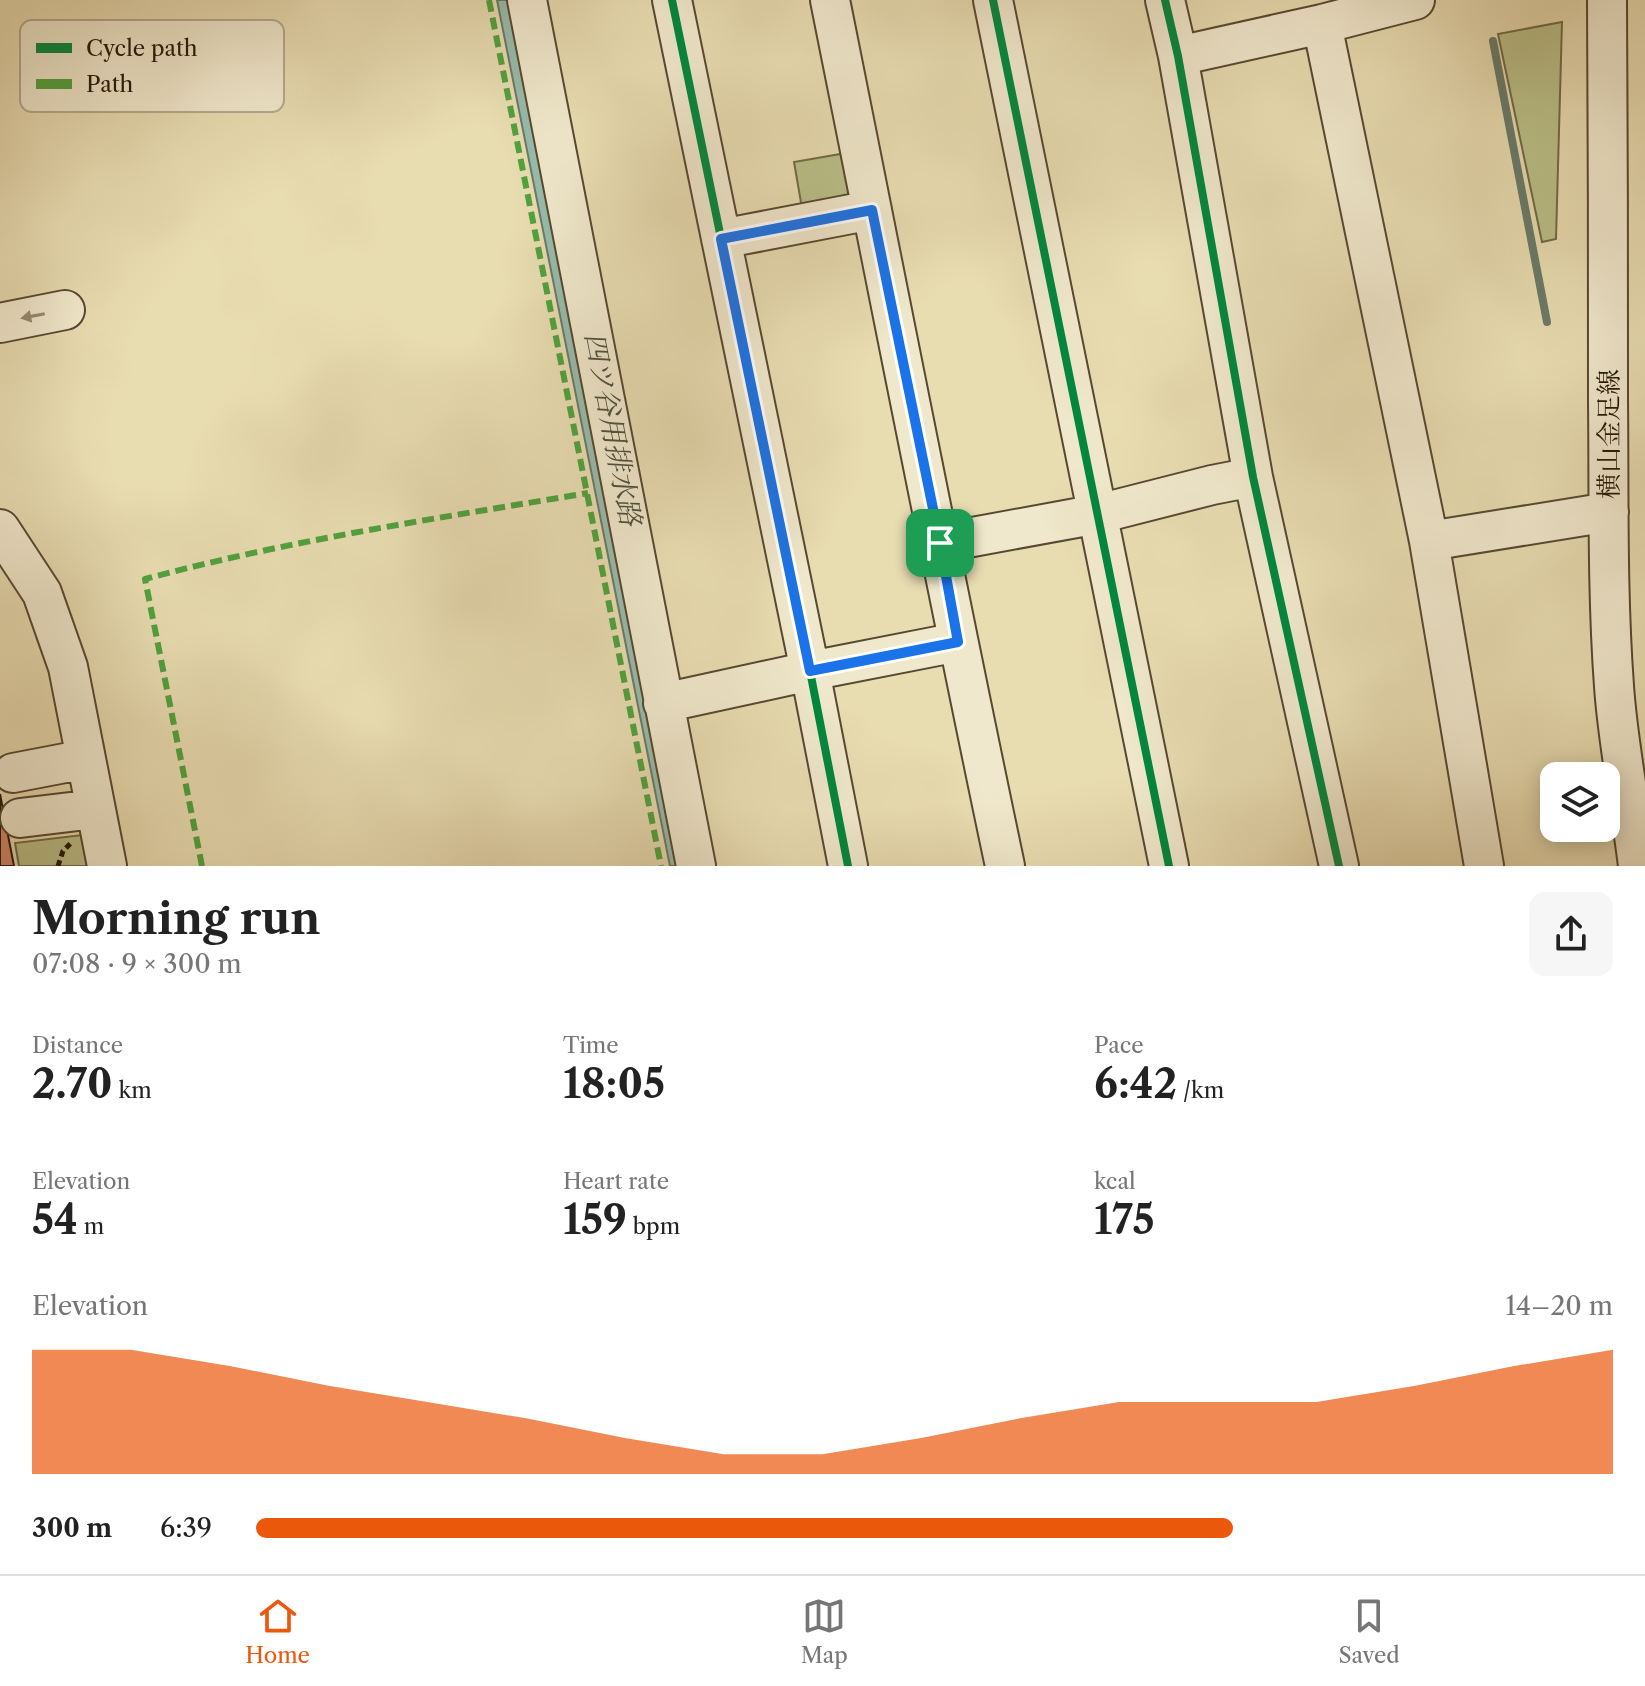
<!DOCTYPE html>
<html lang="en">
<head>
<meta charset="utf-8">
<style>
	:root { --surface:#fff; --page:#f6f6f6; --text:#222; --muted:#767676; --line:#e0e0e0; --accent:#ea580c }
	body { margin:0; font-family:"Libre Caslon Text","Noto Serif JP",serif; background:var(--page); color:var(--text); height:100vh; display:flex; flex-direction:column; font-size:30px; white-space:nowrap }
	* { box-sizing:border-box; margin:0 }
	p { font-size:26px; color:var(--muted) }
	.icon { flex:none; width:44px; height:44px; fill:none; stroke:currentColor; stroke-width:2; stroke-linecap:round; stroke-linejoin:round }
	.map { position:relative; height:866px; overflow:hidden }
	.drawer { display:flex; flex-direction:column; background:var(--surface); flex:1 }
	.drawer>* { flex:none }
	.tools { position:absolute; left:1540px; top:762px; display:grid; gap:16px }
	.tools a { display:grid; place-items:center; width:80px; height:80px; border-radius:16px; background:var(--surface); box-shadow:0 4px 20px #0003; font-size:40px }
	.pin { position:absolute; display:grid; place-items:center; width:68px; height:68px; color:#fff; margin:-34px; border-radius:16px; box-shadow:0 4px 12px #0006 }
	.round { display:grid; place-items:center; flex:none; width:84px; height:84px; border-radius:16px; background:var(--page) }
	.headline { display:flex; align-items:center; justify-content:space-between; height:136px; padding:0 32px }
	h1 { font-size:44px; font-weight:700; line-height:60px }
	.stats { display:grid; grid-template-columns:repeat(3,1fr); gap:12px; height:136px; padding:8px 32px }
	.stats div { display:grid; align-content:center }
	.stats b { font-size:40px; font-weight:700 }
	.stats small { font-size:22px; font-weight:400 }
	.stats p { font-size:22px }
	.chart { height:224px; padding:16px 32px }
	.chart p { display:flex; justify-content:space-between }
	.chart svg { width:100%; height:144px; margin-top:8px; fill:var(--accent); opacity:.7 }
	ul { padding:0 32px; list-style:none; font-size:26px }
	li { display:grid; grid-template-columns:128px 96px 1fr; align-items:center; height:60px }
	li i { height:20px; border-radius:10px; background:var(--accent) }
	.menu { display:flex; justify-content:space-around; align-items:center; height:112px; border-top:2px solid var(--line); background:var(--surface); font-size:22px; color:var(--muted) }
	.menu a { display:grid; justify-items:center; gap:4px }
	.menu .on { color:var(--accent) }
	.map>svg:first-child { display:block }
	.green { fill:#babf88; stroke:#706a48; stroke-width:2 }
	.water { fill:#97bcac; stroke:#6a7a6a; stroke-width:2 }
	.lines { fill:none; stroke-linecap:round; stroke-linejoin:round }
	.stream { stroke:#6a7a6a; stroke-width:8 }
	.building { fill:#d2896c; stroke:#271608; stroke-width:2 }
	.minor-casing { stroke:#574832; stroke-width:42 }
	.path { stroke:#271608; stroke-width:5; stroke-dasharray:6 4; stroke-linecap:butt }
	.minor { stroke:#f0e8cc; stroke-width:38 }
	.quiet { stroke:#51a13e; stroke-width:6; stroke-dasharray:12 6; stroke-linecap:butt }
	.cycleway-casing { stroke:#f0e8cc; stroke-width:13 }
	.cycleway { stroke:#00873e; stroke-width:8 }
	.oneway { fill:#968a74 }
	.route-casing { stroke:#fff; stroke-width:16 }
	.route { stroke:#1a73e8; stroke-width:10 }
	.labels { text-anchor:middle; stroke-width:6; stroke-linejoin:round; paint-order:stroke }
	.street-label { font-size:26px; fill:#271608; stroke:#f0e8cc }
	.water-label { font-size:28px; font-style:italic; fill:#4e5041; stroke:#f0e8cc }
	.key { fill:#f0e8cc; stroke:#b4a991; stroke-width:2 }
	.key-label { font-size:22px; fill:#271608 }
</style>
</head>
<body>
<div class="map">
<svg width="1645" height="866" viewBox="0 0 1645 866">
	<rect width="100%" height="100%" fill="#e8dcb1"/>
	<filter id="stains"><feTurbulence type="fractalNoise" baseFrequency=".0025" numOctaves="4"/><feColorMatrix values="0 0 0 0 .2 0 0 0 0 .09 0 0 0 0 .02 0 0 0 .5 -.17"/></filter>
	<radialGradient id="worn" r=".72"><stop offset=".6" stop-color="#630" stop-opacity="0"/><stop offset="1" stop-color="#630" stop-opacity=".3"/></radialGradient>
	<path class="green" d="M1562,22l-6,217 -14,3 -44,-208z
		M852,152l7,41 -56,21 -9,-52z
		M82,835l6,31h-69l-4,-23z"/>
	<path class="water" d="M497,0h17l169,866h-13z"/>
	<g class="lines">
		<path class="stream" d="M1493,41l54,281"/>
	</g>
	<path class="building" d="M0,794l14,72h-14z"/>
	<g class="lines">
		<g class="minor-casing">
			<path id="minor" d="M527,0l169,866
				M672,0l138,671 38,195
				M830,0c58,289 114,578 175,866
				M993,0l176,866
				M1165,0l13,56 75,421 86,389
				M1607,0c1,134 1,267 1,401 1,94 -1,190 6,285 4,60 17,120 24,180
				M1322,24l107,517 55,325
				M1178,56l144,-32 93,-24
				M721,239l151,-29
				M0,323l65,-13
				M0,529l42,64 26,74 39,199
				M1429,541l180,-29
				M940,543l158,-29 114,-29 41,-8
				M663,703l147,-32 148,-29
				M13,773l73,-14
				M20,818l75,-9"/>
		</g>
		<path class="path" d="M58,866l5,-15 8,-8"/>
		<use href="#minor" class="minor"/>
		<path class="quiet" d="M489,0l172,866
			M202,866l-57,-287c145,-39 294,-61 443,-86"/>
		<g class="cycleway-casing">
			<path id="cycleway" d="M672,0l138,671 38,195
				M993,0l176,866
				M1165,0l13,56 75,421 86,389"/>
		</g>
		<use href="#cycleway" class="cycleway"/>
	</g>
	<defs><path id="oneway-solid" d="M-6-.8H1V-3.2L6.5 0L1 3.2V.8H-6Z" transform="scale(2)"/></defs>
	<use class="oneway" href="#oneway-solid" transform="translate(33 316) rotate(169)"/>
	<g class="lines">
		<g class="route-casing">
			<path id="route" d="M872,210l68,333 18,99 -148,29 -89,-432z"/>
		</g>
		<use href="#route" class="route"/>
	</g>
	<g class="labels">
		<g class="street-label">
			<text transform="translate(1609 434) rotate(-90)" y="9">横山金足線</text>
		</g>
		<g class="water-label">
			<text transform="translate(613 429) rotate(79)" y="10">四ツ谷用排水路</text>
		</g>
	</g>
	<rect x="20" y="20" width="264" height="92" rx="12" class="key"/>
	<rect x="36" y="43" width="36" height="10" fill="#00873e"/>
	<rect x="36" y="79" width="36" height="10" fill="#51a13e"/>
	<g class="key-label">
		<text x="86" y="56">Cycle path</text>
		<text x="86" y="92">Path</text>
	</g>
	<rect width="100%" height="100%" filter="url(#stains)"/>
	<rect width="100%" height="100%" fill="url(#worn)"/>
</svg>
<div class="tools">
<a><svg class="icon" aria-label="layers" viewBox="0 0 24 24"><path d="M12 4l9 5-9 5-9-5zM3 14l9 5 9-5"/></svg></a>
</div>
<div class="pin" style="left:940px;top:543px;background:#1e9e55"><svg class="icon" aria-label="arrive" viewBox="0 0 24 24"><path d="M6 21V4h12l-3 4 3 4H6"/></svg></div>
</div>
<section class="drawer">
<div class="headline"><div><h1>Morning run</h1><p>07:08 · 9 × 300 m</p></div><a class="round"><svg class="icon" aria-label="share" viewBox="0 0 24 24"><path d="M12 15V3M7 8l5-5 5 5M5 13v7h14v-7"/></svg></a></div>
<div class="stats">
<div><p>Distance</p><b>2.70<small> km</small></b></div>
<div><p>Time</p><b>18:05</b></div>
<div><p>Pace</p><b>6:42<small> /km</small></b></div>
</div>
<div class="stats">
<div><p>Elevation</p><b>54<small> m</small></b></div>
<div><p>Heart rate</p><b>159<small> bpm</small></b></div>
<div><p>kcal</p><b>175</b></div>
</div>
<div class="chart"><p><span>Elevation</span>14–20 m</p>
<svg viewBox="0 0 160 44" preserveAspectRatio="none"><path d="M0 44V6L10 6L20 11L30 17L40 22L50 27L60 33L70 38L80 38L90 33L100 27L110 22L120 22L130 22L140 17L150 11L160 6V44z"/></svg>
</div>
<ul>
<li><b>300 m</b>6:39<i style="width:72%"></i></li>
</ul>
</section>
<nav class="menu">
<a class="on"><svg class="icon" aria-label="home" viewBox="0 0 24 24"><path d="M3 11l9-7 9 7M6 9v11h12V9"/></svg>Home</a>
<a><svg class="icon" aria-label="map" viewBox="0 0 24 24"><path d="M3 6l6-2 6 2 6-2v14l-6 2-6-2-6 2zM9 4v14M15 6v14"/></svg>Map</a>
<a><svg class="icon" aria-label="saved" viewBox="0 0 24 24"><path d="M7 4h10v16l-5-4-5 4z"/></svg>Saved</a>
</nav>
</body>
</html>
